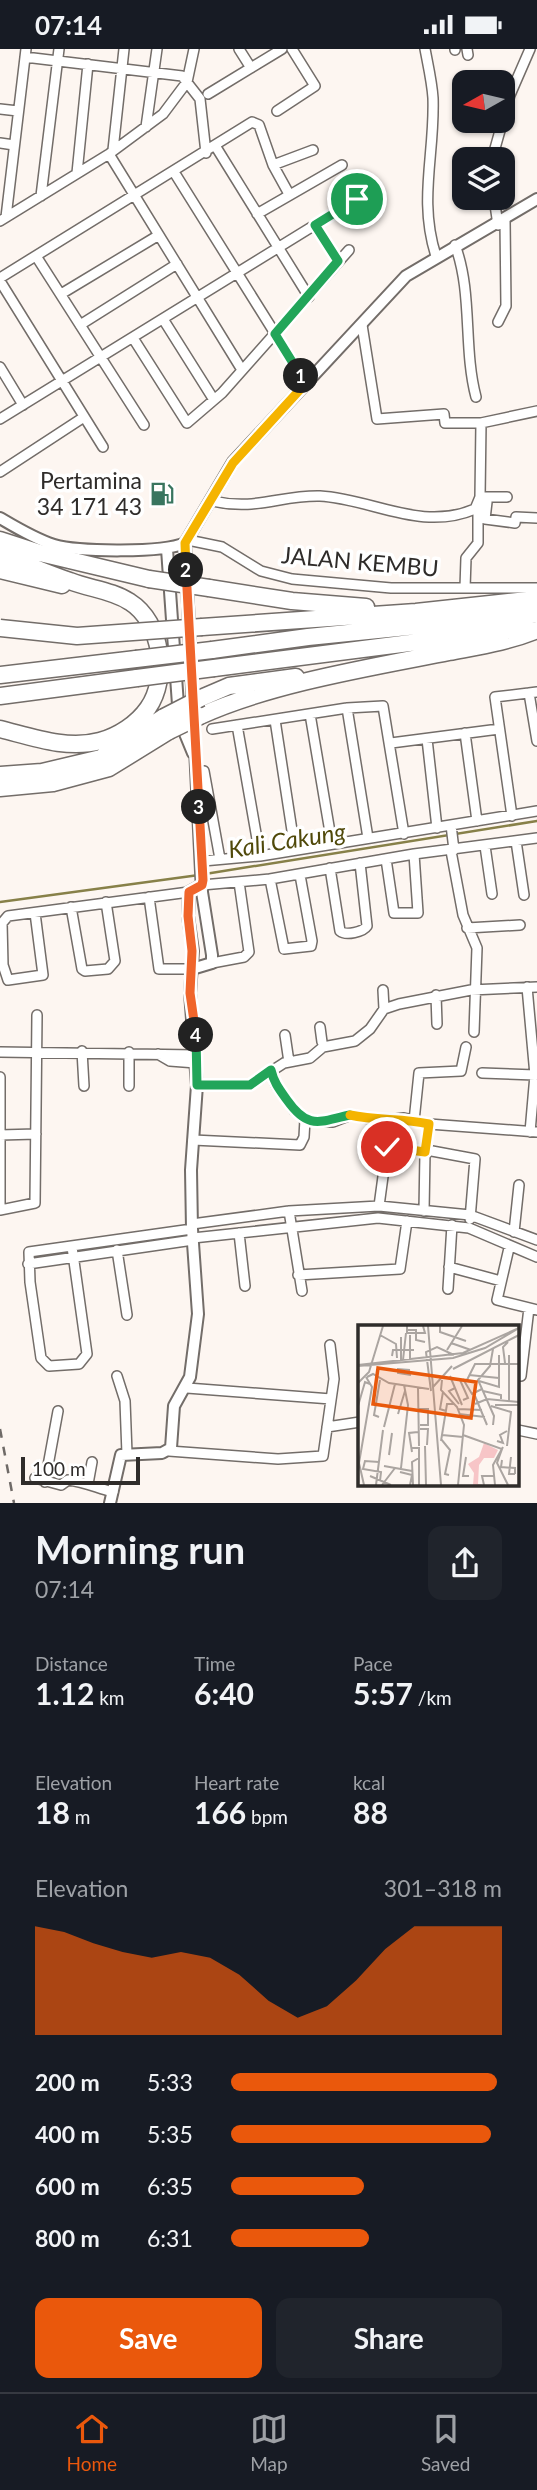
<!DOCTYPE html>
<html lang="en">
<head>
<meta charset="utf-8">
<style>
	:root { --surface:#171b24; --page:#20242c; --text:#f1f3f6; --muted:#9ea1a6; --line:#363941; --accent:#ea580c }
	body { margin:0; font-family:Lato,sans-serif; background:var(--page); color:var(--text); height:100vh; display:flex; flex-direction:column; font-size:26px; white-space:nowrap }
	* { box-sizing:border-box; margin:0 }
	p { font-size:23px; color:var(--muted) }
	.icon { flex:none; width:38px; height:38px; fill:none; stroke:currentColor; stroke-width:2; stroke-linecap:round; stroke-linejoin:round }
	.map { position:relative; height:1454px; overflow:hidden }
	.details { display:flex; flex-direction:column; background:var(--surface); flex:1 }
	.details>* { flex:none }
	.needle { width:46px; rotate:262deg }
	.buttons { position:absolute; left:452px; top:21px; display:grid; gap:14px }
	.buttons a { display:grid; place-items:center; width:63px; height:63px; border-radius:14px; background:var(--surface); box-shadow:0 2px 5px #0004; font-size:35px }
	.scale { position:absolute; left:21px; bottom:18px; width:119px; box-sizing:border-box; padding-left:7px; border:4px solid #2f2c2a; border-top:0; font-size:19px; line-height:24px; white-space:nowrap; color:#2f2c2a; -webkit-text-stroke:5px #fff; paint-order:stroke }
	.pin { position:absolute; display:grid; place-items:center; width:60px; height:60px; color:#fff; margin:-30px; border:4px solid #fff; border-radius:50%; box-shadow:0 2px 7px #0007 }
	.km { position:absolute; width:35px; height:35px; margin:-18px; border-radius:50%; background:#222; color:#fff; font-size:19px; line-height:35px; text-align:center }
	.round { display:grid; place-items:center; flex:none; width:74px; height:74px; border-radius:14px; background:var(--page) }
	.head { display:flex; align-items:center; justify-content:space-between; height:119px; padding:0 35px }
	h1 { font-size:38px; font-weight:700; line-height:52px }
	.stats { display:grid; grid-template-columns:repeat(3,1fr); gap:10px; height:119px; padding:7px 35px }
	.stats div { display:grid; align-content:center }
	.stats b { font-size:30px; font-weight:700 }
	.stats small { font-size:19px; font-weight:400 }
	.stats p { font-size:19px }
	.chart { height:196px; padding:14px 35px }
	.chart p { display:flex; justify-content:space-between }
	.chart svg { width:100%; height:126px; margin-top:7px; fill:var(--accent); opacity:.7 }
	.action { display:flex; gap:14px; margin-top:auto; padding:14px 35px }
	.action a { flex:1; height:80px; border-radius:14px; background:var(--accent); color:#fff; font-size:28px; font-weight:700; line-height:80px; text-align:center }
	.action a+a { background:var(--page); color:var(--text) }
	ul { padding:0 35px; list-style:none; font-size:23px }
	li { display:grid; grid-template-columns:112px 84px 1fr; align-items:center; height:52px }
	li i { height:18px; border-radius:9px; background:var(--accent) }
	.status { display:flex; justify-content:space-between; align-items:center; height:49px; padding:0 35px; background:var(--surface); direction:ltr }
	.status svg { height:19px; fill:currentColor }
	.tab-bar { display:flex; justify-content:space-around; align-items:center; height:98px; border-top:2px solid var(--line); background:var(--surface); font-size:19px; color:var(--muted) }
	.tab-bar a { display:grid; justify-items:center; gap:4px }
	.tab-bar .current { color:var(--accent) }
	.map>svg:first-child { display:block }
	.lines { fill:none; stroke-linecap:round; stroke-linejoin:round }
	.stream { stroke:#878048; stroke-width:2.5 }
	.minor-casing { stroke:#736d69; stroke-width:12 }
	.tertiary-casing { stroke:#736d69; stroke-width:14 }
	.motorway-casing { stroke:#736d69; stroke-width:19 }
	.minor { stroke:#fff; stroke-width:9 }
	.tertiary { stroke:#fff; stroke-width:10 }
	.motorway { stroke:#fff; stroke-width:16 }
	.rail { stroke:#6f6a67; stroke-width:2.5; stroke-dasharray:9 9; stroke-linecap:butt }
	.motorway-bridge-casing { stroke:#736d69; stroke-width:19; stroke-linecap:butt }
	.motorway-bridge { stroke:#fff; stroke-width:16 }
	.split-1-casing { stroke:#fff; stroke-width:14 }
	.split-2-casing { stroke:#fff; stroke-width:14 }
	.split-3-casing { stroke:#fff; stroke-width:14 }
	.split-4-casing { stroke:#fff; stroke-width:14 }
	.split-5-casing { stroke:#fff; stroke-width:14 }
	.split-6-casing { stroke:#fff; stroke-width:14 }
	.split-1 { stroke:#22a559; stroke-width:9 }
	.split-2 { stroke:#f5b400; stroke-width:9 }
	.split-3 { stroke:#f0652b; stroke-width:9 }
	.split-4 { stroke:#f0652b; stroke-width:9 }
	.split-5 { stroke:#22a559; stroke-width:9 }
	.split-6 { stroke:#f5b400; stroke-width:9 }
	.labels { text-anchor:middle; stroke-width:7; stroke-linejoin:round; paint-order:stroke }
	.poi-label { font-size:23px; fill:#2f2c2a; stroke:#fff; text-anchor:end }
	.street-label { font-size:23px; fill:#2f2c2a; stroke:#fff }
	.water-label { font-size:24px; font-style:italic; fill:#50490a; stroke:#fff }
	.inset-road { fill:none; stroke:#aba5a1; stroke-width:2 }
	.view { fill:#e8590c; fill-opacity:0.15; stroke:#e8590c; stroke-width:3.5 }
	.inset-edge { fill:none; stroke:#2f2c2a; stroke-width:3.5 }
</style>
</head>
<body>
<div class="status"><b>07:14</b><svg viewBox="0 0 49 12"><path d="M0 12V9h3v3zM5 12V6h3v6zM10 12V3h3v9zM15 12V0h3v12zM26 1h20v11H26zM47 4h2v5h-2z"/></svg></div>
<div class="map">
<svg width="537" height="1454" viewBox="0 0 537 1454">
	<rect width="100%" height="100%" fill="#fdf6f1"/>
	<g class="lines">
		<path class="stream" d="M205,825l332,-53
			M0,853l199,-27"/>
		<g class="minor-casing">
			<path id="minor" d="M239,0l12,19
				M425,0c3,16 7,33 8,49 2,56 -15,102 3,158
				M455,0v1
				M467,0l1,6
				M25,8l157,19 18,23 6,54
				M208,45l74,-45
				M0,60l18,2
				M277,62l38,-25 -23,-37
				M146,78l11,-78
				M0,94l14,2
				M216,98l93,150
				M113,101l11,-101
				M109,105l133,216
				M492,110l18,-64 20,-46
				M273,116l40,-15
				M174,123l132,211
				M77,124l11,-109
				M41,147l18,-147
				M494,149l4,27
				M257,165l85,-49
				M6,168l20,-168
				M0,172l109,-67 54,-40 24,-32 7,-33
				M315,176l23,36
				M455,196c18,48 8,103 21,152
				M36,207l108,169
				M0,229l252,-156 7,3 14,40 16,29
				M0,232l103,166
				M61,245l98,-59
				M163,270l51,81
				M498,273l8,-16 -1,-85
				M80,276l97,-61
				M362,276l15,94 67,-5 1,9h36l56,-12
				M133,289l54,85 35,-30 127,-143
				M0,318l23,38
				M0,370l357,-220
				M0,423l84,-55
				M480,448h27
				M212,452c45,10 68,-6 108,-5 53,3 101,36 155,13l5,-12 1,-74
				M479,452l8,1 -2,17 30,4 1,-6 21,1
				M188,491l34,7 39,24 31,8 99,9h146
				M465,539l1,-30 12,-15v-39
				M529,644l8,48
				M347,659l21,130
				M310,665l22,130
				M275,671l20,130
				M237,676l23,131
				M212,680l135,-21 36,-2 21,128
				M465,684l12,88
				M427,690l10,89
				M391,694l108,-14
				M204,722l16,88
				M512,767l-17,-119 42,-5
				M451,776l3,25
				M516,792l8,54
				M485,797l7,48
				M451,802l12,64 14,33 -3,84
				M386,810l8,54h24l-4,-59
				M203,812l57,-5 277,-45
				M330,819l10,63c6,5 23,1 27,-5l-7,-63
				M270,830l14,70 27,-3 1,-5 -12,-66
				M202,836l68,-6 144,-25 123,-16
				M149,848l10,72h33
				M71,858l11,62 3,2 23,-2 7,-8 -9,-59
				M35,864l8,62 -35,5 -5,-15 -1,-42 6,-7 181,-24
				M467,879l53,-3
				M212,914l32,-6 5,-5 -10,-70
				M527,938l8,88 -5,57
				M383,941l1,19
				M436,946l1,29
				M320,978l2,15
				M285,986l4,27
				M82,1002l2,35
				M0,1003l196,3
				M158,1005l12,7 26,2
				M271,1022l5,14 18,25 14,11 25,1 18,-7 29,6 24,-3 25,6 108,8
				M482,1024l53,2
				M0,1028v133
				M197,1036h53l34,-22 26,-5 13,-11 32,-6 15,-12 14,-20 15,-5 72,-14 66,-3
				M129,1037v-34
				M414,1072l5,-48 42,-2 5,-24
				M0,1086l36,-1
				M193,1091l107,5 4,-8 1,-18
				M432,1102l43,8 -5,60
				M379,1157l8,-59 38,5
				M0,1161l35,-7 2,-188
				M289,1162l13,80
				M424,1162l1,-59 4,-28
				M192,1175l97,-13 90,-5 91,9 67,25
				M514,1183l5,-47
				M239,1184l6,53
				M193,1189l185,-20 91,10 68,29
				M72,1198l15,107 -8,10 -30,2 -8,-8 -11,-76 -1,-30 163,-23
				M509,1199l-12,52 40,10
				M117,1201l10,65
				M28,1215l165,-24
				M449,1218l52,14
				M298,1226l102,-6 7,-48
				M448,1240l4,-64
				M117,1327l8,25 2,53
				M521,1327l8,-68
				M187,1339l144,11
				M327,1378l33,-5
				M518,1381l19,4
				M169,1402l109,8 45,-3 11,-77 -4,-34
				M35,1429l26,7 7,-5c17,2 29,8 45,12
				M45,1433l13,-71
				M88,1435l4,-22"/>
		</g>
		<g class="tertiary-casing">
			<path id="tertiary" d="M0,469c17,10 35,21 54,27 24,7 110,8 131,-2l48,-81 173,-186 131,-77
				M185,494l17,349 10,63v8l-20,6
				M167,500l12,170 14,34
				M110,1454l11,-48 41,-2 9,-5 3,-42 16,-29 8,-63 -6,-85 -1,-59 6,-85 -7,-92 3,-42 -5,-35 1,-24 13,-7"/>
		</g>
		<g class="motorway-casing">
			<path id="motorway" d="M0,491l40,13 109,26
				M0,505c23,9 46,19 70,27 20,8 42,9 60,21 32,20 39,76 18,106 -11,16 -30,28 -48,33 -33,9 -68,-4 -100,-12
				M0,521l62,15
				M209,539l83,13 74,6
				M202,578l214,-15 121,-13
				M212,601l96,-13 229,-23
				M214,619l314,-40
				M0,626l136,-16
				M0,647l137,-18
				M201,649l28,-12 67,-9
				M200,667c69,-32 173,-49 249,-64 31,-6 59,-10 88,-22
				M0,726l42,-3 59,-14 63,-41
				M0,739l53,-5 56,-15 60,-37"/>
		</g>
		<use href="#minor" class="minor"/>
		<use href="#tertiary" class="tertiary"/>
		<use href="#motorway" class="motorway"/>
		<path class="rail" d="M0,1380l14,74"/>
		<g class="motorway-bridge-casing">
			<path id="motorway-bridge" d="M149,530l60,9
				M0,579l77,8 125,-9
				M136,610l76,-9
				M137,629l77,-10
				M164,668l37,-19
				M169,682l31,-15"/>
		</g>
		<use href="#motorway-bridge" class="motorway-bridge"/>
	</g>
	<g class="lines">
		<g class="split-1-casing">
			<path id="split-1" d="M301,327l-26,-42 63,-73 -23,-36 42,-26"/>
		</g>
		<g class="split-2-casing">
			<path id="split-2" d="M186,521l-1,-27 48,-80 73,-80 -5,-7"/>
		</g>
		<g class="split-3-casing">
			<path id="split-3" d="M186,521l13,237"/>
		</g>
		<g class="split-4-casing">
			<path id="split-4" d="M196,986l-6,-42 2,-42 -4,-35 1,-24 13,-7 1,-5 -4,-73"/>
		</g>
		<g class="split-5-casing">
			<path id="split-5" d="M196,986l1,50h53l21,-15c3,13 9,20 16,30 22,31 33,21 63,15"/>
		</g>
		<g class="split-6-casing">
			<path id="split-6" d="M350,1066c27,6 52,3 79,9l-4,28 -38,-5"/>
		</g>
		<use href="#split-1" class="split-1"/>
		<use href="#split-2" class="split-2"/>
		<use href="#split-3" class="split-3"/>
		<use href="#split-4" class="split-4"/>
		<use href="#split-5" class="split-5"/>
		<use href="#split-6" class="split-6"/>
	</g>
	<defs>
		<g id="fuel-bare" transform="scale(1.89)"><path d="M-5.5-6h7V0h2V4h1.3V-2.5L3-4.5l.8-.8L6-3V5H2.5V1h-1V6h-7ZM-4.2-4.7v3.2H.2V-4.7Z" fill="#39755f" stroke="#fff" stroke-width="2.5" paint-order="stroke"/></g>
	</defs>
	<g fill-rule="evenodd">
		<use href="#fuel-bare" x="162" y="445"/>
	</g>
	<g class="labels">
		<g class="poi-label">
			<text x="142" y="440">Pertamina<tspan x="142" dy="26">34 171 43</tspan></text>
		</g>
		<g class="street-label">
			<text transform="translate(360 513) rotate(5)" y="8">JALAN KEMBU</text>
		</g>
		<g class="water-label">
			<text transform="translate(287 792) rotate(-9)" y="8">Kali Cakung</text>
		</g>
	</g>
	<g transform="translate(358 1276)">
		<rect width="161" height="161" fill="#fdf6f1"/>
		<path d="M126,118l14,7 -4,8h-10l-5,7 -1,19 5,1h-10l1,-12 -6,-9 11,-7z" fill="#f7c5c7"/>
		<path class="inset-road" d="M49,1v7h18l-2,-7M70,1l13,159M82,1v6l26,9M49,5h9v10l9,2M22,10l16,9 1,14M52,10v24M43,12v23M93,18l20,7M135,24l-3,17 -12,14 16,36 -1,9M89,25l15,-24M34,31l1,-6h21M45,35l3,-27M147,38l-2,-16 5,-5M0,40l105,-12 56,-25M0,41l95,-8 32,-10 34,-20M95,44l66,-34M52,45l-12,-1v4l13,2M111,50l30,3M92,51l12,29M9,52l6,-3 16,9 40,6M105,54l9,15 10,-5M84,55l-1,10 16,17 7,18 -6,60M102,55l8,18 -5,2M109,55l8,-16h44M121,56l20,6v-32M0,58l11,-11 14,-46M75,62l19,-21M60,63l1,58M97,63l-6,3 10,13M73,66l-5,-39 11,-5 17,8M125,66l18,4v4M85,67l-3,17 6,2M117,71l12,29M151,77v-47M117,79l12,-5 32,3M137,80h24M0,81l7,-24 5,2M133,81l20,6 -4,34M61,84h9v16h-8M100,84l24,1M40,89l7,-23M101,89l26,3M21,92l-5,-2 6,-35M26,102l11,-43M62,104h8l-1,16M84,110l21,2M105,110l39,14 -5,14 11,22M83,114l9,11 -5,24 4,1M83,116l6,-37h7M139,116l6,2 -3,-8 7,-4M67,121l1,39M54,123h7v37M54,127l-3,-19 9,-1M31,130l3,-22M108,132l-3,19h6M153,132l-2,17h6M144,135l-1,7 14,1v6M21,137l-14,-1 -2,8 18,3 -1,9M26,141l28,5M43,143l7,-63 -4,-20M42,147l12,3 -2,10M12,151l21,9M6,160l-5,-22 13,-76 -6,-10M18,160l7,-55M24,160l13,-17M55,160l-1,-23 7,-4M126,160l-2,-9h12M137,160l-2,-20 10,-18"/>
		<path class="view" d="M20,43l98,14 -5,36 -98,-14z"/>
		<rect width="161" height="161" class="inset-edge"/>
	</g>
</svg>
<div class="buttons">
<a><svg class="needle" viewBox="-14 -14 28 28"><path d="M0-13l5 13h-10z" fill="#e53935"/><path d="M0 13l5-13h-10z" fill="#9ea1a6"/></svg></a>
<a><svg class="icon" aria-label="layers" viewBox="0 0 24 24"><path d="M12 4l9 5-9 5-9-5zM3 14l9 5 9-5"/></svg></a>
</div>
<div class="scale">100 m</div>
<div class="pin" style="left:357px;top:150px;background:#1e9e55"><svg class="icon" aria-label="arrive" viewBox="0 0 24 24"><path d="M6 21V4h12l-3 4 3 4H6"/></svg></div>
<div class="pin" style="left:387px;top:1098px;background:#d93025"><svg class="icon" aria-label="check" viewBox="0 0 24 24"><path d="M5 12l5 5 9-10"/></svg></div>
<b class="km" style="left:301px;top:327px">1</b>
<b class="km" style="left:186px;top:521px">2</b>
<b class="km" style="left:199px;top:758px">3</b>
<b class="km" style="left:196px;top:986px">4</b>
</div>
<section class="details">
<div class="head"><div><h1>Morning run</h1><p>07:14</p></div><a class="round"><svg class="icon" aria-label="share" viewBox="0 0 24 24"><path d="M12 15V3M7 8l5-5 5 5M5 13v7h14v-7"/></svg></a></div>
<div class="stats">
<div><p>Distance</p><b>1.12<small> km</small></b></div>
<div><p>Time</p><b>6:40</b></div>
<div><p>Pace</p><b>5:57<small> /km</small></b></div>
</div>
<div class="stats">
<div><p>Elevation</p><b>18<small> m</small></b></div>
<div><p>Heart rate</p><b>166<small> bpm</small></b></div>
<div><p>kcal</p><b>88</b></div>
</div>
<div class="chart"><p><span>Elevation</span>301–318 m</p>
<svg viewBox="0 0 160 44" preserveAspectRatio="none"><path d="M0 44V6L10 8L20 12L30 15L40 17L50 15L60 17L70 23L80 32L90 38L100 34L110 25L120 14L130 6L140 6L150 6L160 6V44z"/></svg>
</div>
<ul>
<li><b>200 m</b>5:33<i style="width:98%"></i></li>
<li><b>400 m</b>5:35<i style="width:96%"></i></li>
<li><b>600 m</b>6:35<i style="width:49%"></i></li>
<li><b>800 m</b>6:31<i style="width:51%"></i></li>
</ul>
<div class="action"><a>Save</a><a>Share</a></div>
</section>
<nav class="tab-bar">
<a class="current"><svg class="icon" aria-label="home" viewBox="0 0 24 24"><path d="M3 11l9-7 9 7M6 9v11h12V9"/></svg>Home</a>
<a><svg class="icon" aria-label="map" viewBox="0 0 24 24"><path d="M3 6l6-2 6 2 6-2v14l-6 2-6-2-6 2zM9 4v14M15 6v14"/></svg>Map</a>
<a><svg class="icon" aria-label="saved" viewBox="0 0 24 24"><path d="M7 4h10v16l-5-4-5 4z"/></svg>Saved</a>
</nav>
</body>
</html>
